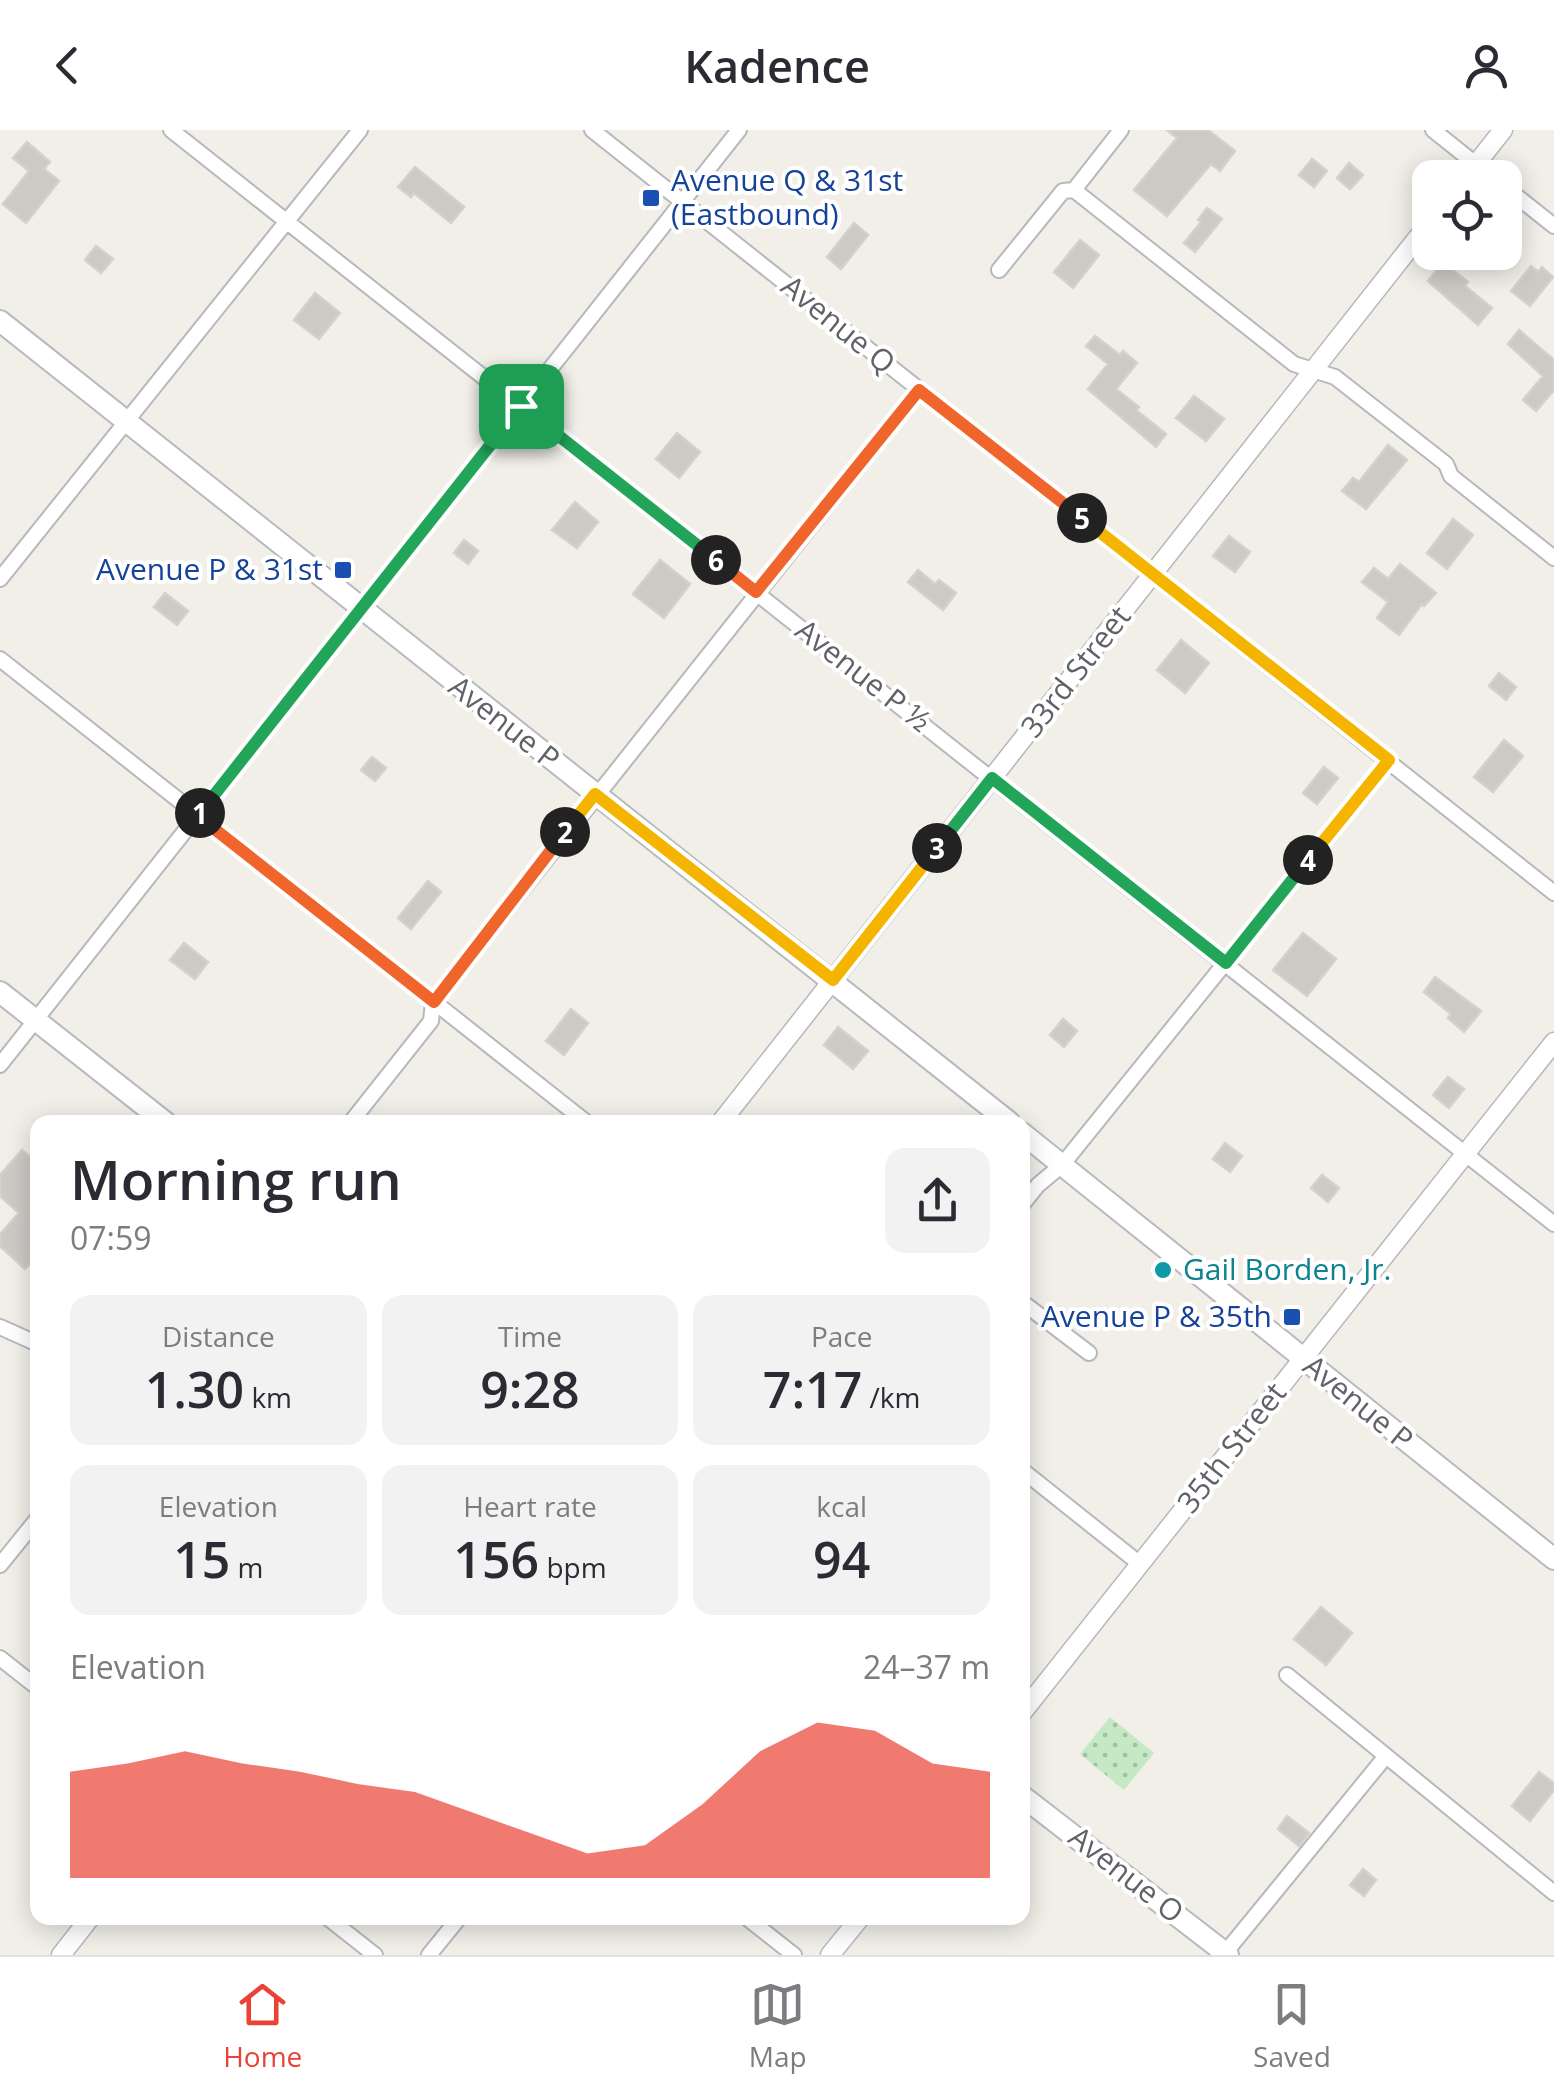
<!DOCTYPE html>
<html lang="en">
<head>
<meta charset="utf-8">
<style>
	:root { --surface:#fff; --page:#f2f2f3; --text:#2b2b33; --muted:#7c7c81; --line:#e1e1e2; --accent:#ea4335 }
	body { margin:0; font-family:"Open Sans",sans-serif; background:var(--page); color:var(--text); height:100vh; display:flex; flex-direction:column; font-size:38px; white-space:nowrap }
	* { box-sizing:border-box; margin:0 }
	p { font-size:32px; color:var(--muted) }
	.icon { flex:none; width:55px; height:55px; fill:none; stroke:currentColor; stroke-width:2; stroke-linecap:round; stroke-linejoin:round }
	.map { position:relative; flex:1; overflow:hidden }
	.drawer { position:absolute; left:30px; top:985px; width:1000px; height:810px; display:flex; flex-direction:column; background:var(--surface); border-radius:20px; box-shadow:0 5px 25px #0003 }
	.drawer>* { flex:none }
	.tools { position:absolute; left:1412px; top:30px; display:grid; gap:20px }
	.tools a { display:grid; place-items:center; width:110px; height:110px; border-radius:20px; background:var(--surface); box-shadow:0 5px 25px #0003; font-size:50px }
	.pin { position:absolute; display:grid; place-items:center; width:85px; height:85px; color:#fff; margin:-42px; border-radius:20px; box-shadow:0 5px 15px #0006 }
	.km { position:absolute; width:50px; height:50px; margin:-25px; border-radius:50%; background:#222; color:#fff; font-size:28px; line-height:50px; text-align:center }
	.round { display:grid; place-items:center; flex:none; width:105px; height:105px; border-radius:20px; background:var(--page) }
	.summary { display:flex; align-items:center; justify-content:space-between; height:170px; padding:0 40px }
	h1 { font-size:55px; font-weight:600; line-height:75px }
	.metrics { display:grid; grid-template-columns:repeat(3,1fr); gap:15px; height:170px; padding:10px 40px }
	.metrics div { display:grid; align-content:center; border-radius:20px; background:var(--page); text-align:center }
	.metrics b { font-size:50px; font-weight:600 }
	.metrics small { font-size:28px; font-weight:400 }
	.metrics p { font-size:28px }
	.chart { height:280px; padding:20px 40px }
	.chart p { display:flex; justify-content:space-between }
	.chart svg { width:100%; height:180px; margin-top:10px; fill:var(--accent); opacity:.7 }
	header { display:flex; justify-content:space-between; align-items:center; height:130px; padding:0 40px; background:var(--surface); font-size:45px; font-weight:600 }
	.dock { display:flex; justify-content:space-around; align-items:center; height:140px; border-top:2px solid var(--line); background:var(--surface); font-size:28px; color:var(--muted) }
	.dock a { display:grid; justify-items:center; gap:5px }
	.dock .selected { color:var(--accent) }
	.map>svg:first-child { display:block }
	.garden { fill:url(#garden-dots) }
	.building { fill:#cccac5; stroke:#d6d1c6; stroke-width:2.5 }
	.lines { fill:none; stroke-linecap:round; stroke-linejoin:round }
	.minor-casing { stroke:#b5b8bc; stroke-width:18 }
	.tertiary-casing { stroke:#b5b8bc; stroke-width:21 }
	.secondary-casing { stroke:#b6babf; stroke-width:24 }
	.minor { stroke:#fff; stroke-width:14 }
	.tertiary { stroke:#fff; stroke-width:18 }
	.secondary { stroke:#fff; stroke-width:20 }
	.split-1-casing { stroke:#fff; stroke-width:20 }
	.split-2-casing { stroke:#fff; stroke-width:20 }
	.split-3-casing { stroke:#fff; stroke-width:20 }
	.split-4-casing { stroke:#fff; stroke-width:20 }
	.split-5-casing { stroke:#fff; stroke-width:20 }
	.split-6-casing { stroke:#fff; stroke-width:20 }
	.split-7-casing { stroke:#fff; stroke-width:20 }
	.split-1 { stroke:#22a559; stroke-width:12 }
	.split-2 { stroke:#f0652b; stroke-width:12 }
	.split-3 { stroke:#f5b400; stroke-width:12 }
	.split-4 { stroke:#22a559; stroke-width:12 }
	.split-5 { stroke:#f5b400; stroke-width:12 }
	.split-6 { stroke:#f0652b; stroke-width:12 }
	.split-7 { stroke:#22a559; stroke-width:12 }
	.transit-dot { fill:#1a4fb4; stroke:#fff; stroke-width:4 }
	.culture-dot { fill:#0f9aa8; stroke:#fff; stroke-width:4 }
	.labels { text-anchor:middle; stroke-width:8; stroke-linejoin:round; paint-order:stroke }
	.transit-label { font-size:30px; fill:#164399; stroke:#fff; text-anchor:end }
	.street-label { font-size:30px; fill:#5f6368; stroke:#fff }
	.culture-label { font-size:30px; fill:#0d838f; stroke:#fff; text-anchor:start }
</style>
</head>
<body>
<header><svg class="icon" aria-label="back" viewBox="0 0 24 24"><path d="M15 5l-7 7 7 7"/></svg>Kadence<svg class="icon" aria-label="person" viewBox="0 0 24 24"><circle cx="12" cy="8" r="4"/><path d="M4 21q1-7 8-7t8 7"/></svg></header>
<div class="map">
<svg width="1554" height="1825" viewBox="0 0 1554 1825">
	<defs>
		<pattern id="garden-dots" width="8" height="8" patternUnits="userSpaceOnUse" patternTransform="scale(2.5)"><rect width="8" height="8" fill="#c5e8c5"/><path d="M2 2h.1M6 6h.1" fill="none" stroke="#a3c0a4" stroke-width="1.8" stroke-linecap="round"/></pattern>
	</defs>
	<rect width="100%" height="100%" fill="#f1efe8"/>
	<path class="garden" d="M1110,1587l44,36 -30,37 -44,-36z"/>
	<path class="building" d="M1167,0h41l27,21 -15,20 -9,-7 -44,52 -33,-26 43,-52z
		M27,12l23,20 -6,7 15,12 -33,42 -23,-19 26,-33 -16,-13z
		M1312,29l15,12 -13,16 -15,-12z
		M1349,33l14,12 -13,14 -13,-11z
		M415,37l49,40 -13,16 -37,-30 -3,4 -13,-10z
		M1207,78l15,11 -27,33 -11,-9 17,-21 -3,-2z
		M854,93l14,12 -27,34 -14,-12z
		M1080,110l19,15 -26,33 -19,-16z
		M96,116l17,13 -12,14 -16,-13z
		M1443,132l25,20 -3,4 27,22 -14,17 -50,-44z
		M1531,136l7,6 4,-5 11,10 -23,29 -19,-15z
		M315,163l25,20 -21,26 -25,-19z
		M1519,200l35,30v30l-18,21 -13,-11 20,-24 -35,-32z
		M1095,206l25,19 3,-4 14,12 -21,26 23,18 -3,3 30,24 -10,13 -68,-58 20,-25 -22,-18z
		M1194,266l30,23 -18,22 -30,-23z
		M677,303l23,19 -21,26 -23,-19z
		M1388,315l19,15 -41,49 -24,-18 11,-13 6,4z
		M575,372l23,20 -21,26 -25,-18z
		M1453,389l20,16 -26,34 -20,-16z
		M1229,406l21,16 -15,20 -22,-16z
		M464,410l14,11 -10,13 -14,-11z
		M660,430l30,24 -26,34 -31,-24z
		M1400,434l36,29 -12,13 -2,-2 -23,31 -22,-17 11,-16 -26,-20 12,-14 14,11z
		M918,440l17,14 4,-4 17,13 -13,17 -35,-28z
		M165,463l23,18 -11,14 -23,-18z
		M1181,510l28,23 -24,30 -28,-23z
		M1499,543l17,14 -10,13 -17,-14z
		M1504,610l19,16 -30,36 -19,-15z
		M372,627l14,11 -11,13 -14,-11z
		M1324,637l14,11 -21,26 -14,-11z
		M428,751l13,11 -30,37 -13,-11z
		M1303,803l33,26 -29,37 -34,-26z
		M184,813l24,19 -13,17 -25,-19z
		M1435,847l46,34 -17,21 -16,-14 3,-4 -27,-22z
		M571,879l17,14 -24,32 -18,-14z
		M1063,889l14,12 -13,16 -14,-12z
		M838,897l30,24 -15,18 -29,-24z
		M1448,947l16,12 -15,19 -16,-13z
		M1225,1013l17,13 -12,16 -17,-13z
		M22,1020l16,14v91l-13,14 -25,-23v-12l19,-21 -19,-17v-21z
		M1322,1045l17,13 -11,14 -17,-14z
		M1321,1477l31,26 -26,32 -32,-26z
		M1539,1642l15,11v7l-24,31 -18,-15z
		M1287,1686l22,17 -10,13 -21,-17z
		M1363,1739l13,11 -12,16 -14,-11z"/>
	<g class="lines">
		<g class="minor-casing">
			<path id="minor" d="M171,0l1383,1094
				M592,0l962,763
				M1433,0l60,48
				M1505,57l49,39
				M1074,60l220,174 41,13 111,87 5,12 103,82
				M999,140l64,-79 11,-1 47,-60
				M0,449l360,-449
				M0,529l586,463
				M0,935l739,-935
				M351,992l80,-101 2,-19 486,-612
				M1022,1075l16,-20 24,-20 327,-405
				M1022,1172l67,51
				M0,1197l38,17
				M1022,1340l118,94
				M0,1435l38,-47
				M0,1528l38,30
				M1287,1545l267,218
				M328,1788l47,37
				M747,1788l47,37
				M1225,1823l161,-197
				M429,1825l30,-37"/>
		</g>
		<g class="tertiary-casing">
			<path id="tertiary" d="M1465,48l38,-48
				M721,992l709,-900
				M1022,1583l532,-671
				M61,1825l29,-37
				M830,1825l30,-37"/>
		</g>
		<g class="secondary-casing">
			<path id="secondary" d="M0,191l1009,801
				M0,862l165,130
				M1022,1003l532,426
				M1022,1666l206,159"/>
		</g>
		<use href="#minor" class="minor"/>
		<use href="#tertiary" class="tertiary"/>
		<use href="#secondary" class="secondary"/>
	</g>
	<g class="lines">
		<g class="split-1-casing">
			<path id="split-1" d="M200,683l321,-407"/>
		</g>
		<g class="split-2-casing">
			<path id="split-2" d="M200,683l-2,3 236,186 131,-170"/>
		</g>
		<g class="split-3-casing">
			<path id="split-3" d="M565,702l30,-38 238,186 104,-132"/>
		</g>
		<g class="split-4-casing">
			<path id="split-4" d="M937,718l55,-70 234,185 82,-103"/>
		</g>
		<g class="split-5-casing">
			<path id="split-5" d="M1082,388l307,242 -81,100"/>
		</g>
		<g class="split-6-casing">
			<path id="split-6" d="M716,430l40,32 163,-202 163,128"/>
		</g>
		<g class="split-7-casing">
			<path id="split-7" d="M521,276l195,154"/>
		</g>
		<use href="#split-1" class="split-1"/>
		<use href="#split-2" class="split-2"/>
		<use href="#split-3" class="split-3"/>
		<use href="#split-4" class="split-4"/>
		<use href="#split-5" class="split-5"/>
		<use href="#split-6" class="split-6"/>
		<use href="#split-7" class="split-7"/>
	</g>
	<g class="transit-dot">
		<rect x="641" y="58" width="20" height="20" rx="5"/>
		<rect x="333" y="430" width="20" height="20" rx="5"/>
		<rect x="1282" y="1177" width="20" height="20" rx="5"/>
	</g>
	<circle class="culture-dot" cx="1163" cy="1140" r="10"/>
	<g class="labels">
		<g class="transit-label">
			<text x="671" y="61" text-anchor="start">Avenue Q &amp; 31st<tspan x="671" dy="34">(Eastbound)</tspan></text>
			<text x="323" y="450">Avenue P &amp; 31st</text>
			<text x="1272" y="1197">Avenue P &amp; 35th</text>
		</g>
		<g class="street-label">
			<text transform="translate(838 195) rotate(39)" y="10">Avenue Q</text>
			<text transform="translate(1076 542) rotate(-52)" y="10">33rd Street</text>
			<text transform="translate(863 546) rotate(38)" y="10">Avenue P ½</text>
			<text transform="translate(504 593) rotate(38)" y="10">Avenue P</text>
			<text transform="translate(1358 1273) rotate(39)" y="10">Avenue P</text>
			<text transform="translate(1232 1318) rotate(-52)" y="10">35th Street</text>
			<text transform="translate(1126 1745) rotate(38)" y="10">Avenue O</text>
		</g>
		<g class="culture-label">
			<text x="1183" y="1150">Gail Borden, Jr.</text>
		</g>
	</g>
</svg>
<div class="tools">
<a><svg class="icon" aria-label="locate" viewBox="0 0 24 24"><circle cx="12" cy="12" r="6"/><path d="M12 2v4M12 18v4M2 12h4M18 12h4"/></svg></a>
</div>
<div class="pin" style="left:521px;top:276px;background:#1e9e55"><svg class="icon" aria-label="arrive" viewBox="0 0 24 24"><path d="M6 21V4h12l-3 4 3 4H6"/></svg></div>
<b class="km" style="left:200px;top:683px">1</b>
<b class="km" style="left:565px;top:702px">2</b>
<b class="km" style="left:937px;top:718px">3</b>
<b class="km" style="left:1308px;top:730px">4</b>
<b class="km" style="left:1082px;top:388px">5</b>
<b class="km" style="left:716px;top:430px">6</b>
<section class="drawer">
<div class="summary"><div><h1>Morning run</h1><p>07:59</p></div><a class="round"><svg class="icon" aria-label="share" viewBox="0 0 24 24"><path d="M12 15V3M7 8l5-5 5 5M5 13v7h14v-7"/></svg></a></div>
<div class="metrics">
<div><p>Distance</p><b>1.30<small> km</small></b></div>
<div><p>Time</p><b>9:28</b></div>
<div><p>Pace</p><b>7:17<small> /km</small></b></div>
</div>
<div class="metrics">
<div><p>Elevation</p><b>15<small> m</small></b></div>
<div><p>Heart rate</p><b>156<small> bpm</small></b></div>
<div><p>kcal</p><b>94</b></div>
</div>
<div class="chart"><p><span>Elevation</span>24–37 m</p>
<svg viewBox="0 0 160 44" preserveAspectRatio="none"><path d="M0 44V18L10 16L20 13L30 16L40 18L50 21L60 23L70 28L80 33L90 38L100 36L110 26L120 13L130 6L140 8L150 16L160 18V44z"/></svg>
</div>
</section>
</div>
<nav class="dock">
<a class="selected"><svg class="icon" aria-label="home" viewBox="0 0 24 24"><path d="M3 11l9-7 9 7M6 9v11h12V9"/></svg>Home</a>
<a><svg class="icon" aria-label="map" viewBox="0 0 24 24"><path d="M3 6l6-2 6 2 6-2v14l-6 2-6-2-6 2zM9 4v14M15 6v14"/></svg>Map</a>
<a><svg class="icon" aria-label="saved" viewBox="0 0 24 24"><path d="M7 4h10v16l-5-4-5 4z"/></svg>Saved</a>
</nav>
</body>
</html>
